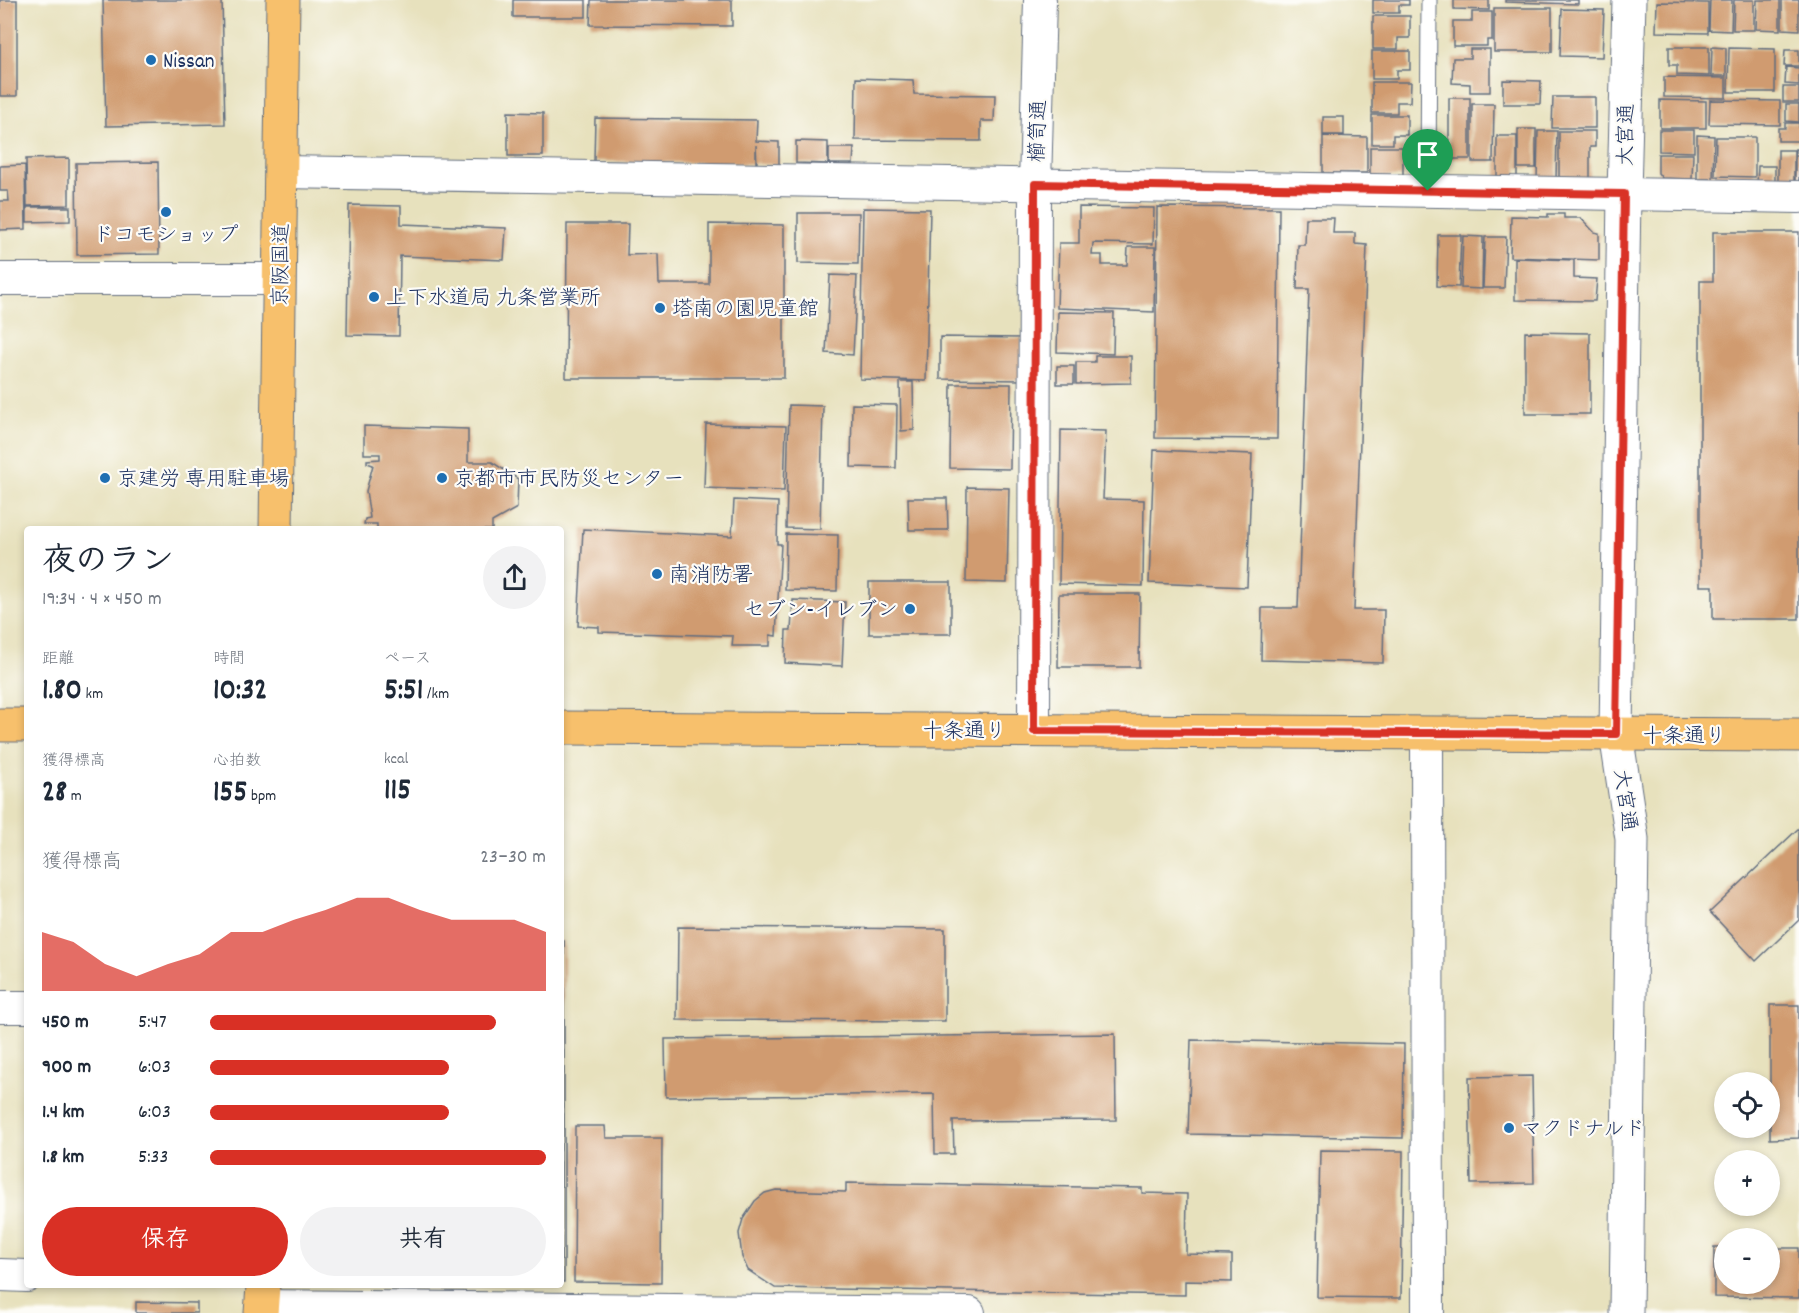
<!DOCTYPE html>
<html lang="ja">
<head>
<meta charset="utf-8">
<style>
	:root { --surface:#fff; --page:#f2f2f3; --text:#1f2937; --muted:#747a83; --accent:#d93025 }
	body { margin:0; font-family:Dekko,"Klee One",sans-serif; background:var(--page); color:var(--text); height:100vh; display:flex; flex-direction:column; font-size:22px; white-space:nowrap }
	* { box-sizing:border-box; margin:0 }
	p { font-size:20px; color:var(--muted) }
	.icon { flex:none; width:33px; height:33px; fill:none; stroke:currentColor; stroke-width:2; stroke-linecap:round; stroke-linejoin:round }
	.map { position:relative; flex:1; overflow:hidden }
	.side { position:absolute; left:24px; top:526px; width:540px; height:762px; display:flex; flex-direction:column; background:var(--surface); border-radius:6px; box-shadow:0 3px 9px #0003 }
	.side>* { flex:none }
	.controls { position:absolute; left:1714px; top:1072px; display:grid; gap:12px }
	.controls a { display:grid; place-items:center; width:66px; height:66px; border-radius:50%; background:var(--surface); box-shadow:0 3px 9px #0003; font-size:30px }
	.pin { position:absolute; display:grid; place-items:center; width:51px; height:51px; color:#fff; margin:-62px -26px; border-radius:50% 50% 50% 0; rotate:-45deg; box-shadow:0 0 6px #0007 }
	.pin .icon { rotate:45deg }
	.round { display:grid; place-items:center; flex:none; width:63px; height:63px; border-radius:32px; background:var(--page) }
	.summary { display:flex; align-items:center; justify-content:space-between; height:102px; padding:0 18px }
	h1 { font-size:33px; font-weight:800; line-height:45px }
	.stats { display:grid; grid-template-columns:repeat(3,1fr); gap:9px; height:102px; padding:6px 18px }
	.stats div { display:grid; align-content:center }
	.stats b { font-size:30px; font-weight:800 }
	.stats small { font-size:16px; font-weight:400 }
	.stats p { font-size:16px }
	.chart { height:168px; padding:12px 18px }
	.chart p { display:flex; justify-content:space-between }
	.chart svg { width:100%; height:108px; margin-top:6px; fill:var(--accent); opacity:.7 }
	.action { display:flex; gap:12px; margin-top:auto; padding:12px 18px }
	.action a { flex:1; height:69px; border-radius:36px; background:var(--accent); color:#fff; font-size:24px; font-weight:800; line-height:69px; text-align:center }
	.action a+a { background:var(--page); color:var(--text) }
	ul { padding:0 18px; list-style:none; font-size:20px }
	li { display:grid; grid-template-columns:96px 72px 1fr; align-items:center; height:45px }
	li i { height:15px; border-radius:8px; background:var(--accent) }
	.map>svg:first-child { display:block }
	.building { fill:#d09b6f }
	.lines { fill:none; stroke-linecap:round; stroke-linejoin:round }
	.service-casing { stroke:#626d7f; stroke-width:17 }
	.minor-casing { stroke:#626d7f; stroke-width:34 }
	.tertiary-casing { stroke:#626d7f; stroke-width:35 }
	.primary-casing { stroke:#626d7f; stroke-width:35 }
	.trunk-casing { stroke:#626d7f; stroke-width:35 }
	.service { stroke:#fff; stroke-width:15 }
	.minor { stroke:#fff; stroke-width:32 }
	.tertiary { stroke:#fff; stroke-width:33 }
	.primary { stroke:#f7c06c; stroke-width:33 }
	.trunk { stroke:#f7c06c; stroke-width:33 }
	.route-casing { stroke:#fff; stroke-width:12 }
	.route { stroke:#d93025; stroke-width:8 }
	.poi-dot { fill:#1f6fb2; stroke:#fdfcf7; stroke-width:2 }
	.labels { text-anchor:middle; stroke-width:4.5; stroke-linejoin:round; paint-order:stroke }
	.poi-label { font-size:21px; fill:#1b2f5e; stroke:#fdfcf7; text-anchor:start }
	.street-label { font-size:21px; fill:#1b2f5e; stroke:#fdfcf7 }
</style>
</head>
<body>
<div class="map">
<svg width="1799" height="1313" viewBox="0 0 1799 1313">
	<rect width="100%" height="100%" fill="#fdfcf7"/>
	<filter id="ink" filterUnits="userSpaceOnUse"><feTurbulence type="fractalNoise" baseFrequency=".0167" numOctaves="2"/><feDisplacementMap in="SourceGraphic" scale="12" xChannelSelector="R" yChannelSelector="G"/><feConvolveMatrix kernelMatrix="1 2 1 2 8 2 1 2 1" color-interpolation-filters="sRGB"/></filter>
	<filter id="wash" filterUnits="userSpaceOnUse"><feTurbulence type="fractalNoise" baseFrequency=".008" numOctaves="4" result="noise"/><feDisplacementMap in="SourceGraphic" scale="24" xChannelSelector="R" yChannelSelector="G"/><feGaussianBlur stdDeviation="1.35" result="paint"/><feColorMatrix in="noise" values="0 0 0 0 0 0 0 0 0 0 0 0 0 0 0 0 0 1.4 0 .05"/><feComposite in="paint" operator="in"/></filter>
	<g filter="url(#wash)">
		<rect width="100%" height="100%" fill="#e7e1bd"/>
		<g id="blocks">
			<path class="building" d="M0,0h17v96h-17z
				M103,0h119l3,124 -119,2z
				M513,0h73v17h-73z
				M591,0h141v26l-142,-1z
				M1373,0h36v5h-10v8h-26z
				M1454,0h35v10l-35,-1z
				M1505,0h73v4l-73,-2z
				M1710,0h22l-1,31 -22,-1z
				M1734,0h20v30h-21z
				M1757,0h23v30l-24,-1z
				M1782,0h17v30l-17,-1z
				M1657,2l51,1v30l-52,-1z
				M1494,8h58v44h-58z
				M1562,9l42,1 -2,47 -42,-1z
				M1472,12h20v28h-5v6h-34v-25h19z
				M1373,16h37v22h-12v11h-25z
				M1669,47h40v29l-32,-1v-10h-8z
				M1712,47l14,1v28h-15z
				M1729,48l46,1v43h-47z
				M1470,49h20v43h-20v-8l-18,-1 1,-25h17z
				M1785,50h14v16h-15z
				M1372,51h38v19h-13v9h-25z
				M1786,67l13,1v17l-14,-1z
				M1664,77l62,1v20l-62,-1z
				M856,78l57,2 1,14 81,1 -1,26h-13v20l-126,-1z
				M1503,80l38,1 -1,23h-37z
				M1372,82h39l-1,20h-13v11h-25z
				M1783,87h16v15h-16z
				M1553,97h42v31h-43z
				M1449,98h21v61h-21z
				M1660,100l46,1v27h-46z
				M1710,100l70,1v24l-71,-1z
				M1472,104h22l-1,58h-21z
				M1786,104h13v18l-13,-1z
				M508,112l35,1v43h-35z
				M1372,115h35v20h-14v9h-21z
				M1323,117h21v18h-21z
				M595,118l162,2 -1,21 23,1v23l-22,-1 -1,-19v19l-162,-3z
				M1785,123h14v18h-21v-13h7z
				M1518,129h18v39h-18z
				M1659,130h35v22l-35,-1z
				M1538,131h19l-1,50h-19z
				M1559,131h36v16h-5v34h-31z
				M1697,135l17,1 -1,43h-16z
				M1323,136l44,1v36h-44z
				M1497,136h20v42h-20z
				M1716,137h39v40l-40,-1z
				M796,141l32,1v22l-32,-1z
				M1370,147h33v30h-33z
				M829,148h25l-1,16h-24z
				M1795,149h4v36h-4z
				M1778,150h16v36h-16z
				M1658,154h35l-1,25 -30,-1 -4,-5z
				M69,158v47l-42,1 -1,-47z
				M158,162l1,92 -82,1 -1,-92z
				M25,165l1,64 -26,1v-29h9l-1,-10h-8v-25z
				M1758,166h17v20h-18z
				M349,205l52,1v18l105,4 -2,32 -104,-4 -1,80 -52,-1z
				M27,207h43v14l-43,1z
				M1079,207l75,1 -1,36 -60,-1 -1,12h10v10h25l1,-18h27l-1,65 -97,-4 2,-65h20z
				M1157,207l122,1 -2,231 -122,-1z
				M863,208l67,1 -4,172 -66,-2z
				M798,213h61l-1,51 -60,-1z
				M1548,214h16v4h17l13,14 5,1v27l-89,-3 1,-41 37,1z
				M1306,218h28l-1,15h22v11l12,1 -13,365h30l-1,53 -122,-3 1,-52h36l11,-319h-12l1,-44h7z
				M567,224h61l-1,31 31,-1 1,30h50v-60l75,1v153h-218z
				M1713,232h86v387h-86v-33h-13v-305h13z
				M1438,235h23l-2,52 -22,-1z
				M1463,236l20,1 -1,52 -21,-1z
				M1485,237h21l-2,51h-21z
				M1515,258l59,2v18l23,1 -2,22 -80,-1z
				M830,275l27,1 -4,79 -27,-2z
				M1058,312l56,1 -1,41 -56,-2z
				M1525,332l65,1v81h-65z
				M940,337l82,1v42l-82,-1z
				M1095,356h36v27l-55,1v-22h19z
				M1057,366h17v18h-17z
				M900,382h13l1,48 -13,1z
				M951,384h60l-1,85 -60,-1z
				M852,404l45,1 -1,63 -45,-1z
				M789,405l34,1 -3,123 -34,-1z
				M706,424l80,2 -2,65 -80,-3z
				M364,426l104,3v33h24l26,17 -1,29 -25,14v8h-115v-6h-13l1,-5 5,-1 -4,-27 7,-26 -6,-2v-3l13,-1v-5h-16z
				M1061,430l45,1 -3,68 41,1 -1,86 -84,-2z
				M1154,450l98,4 -5,133 -98,-4z
				M967,487l42,1 -2,95 -41,-1z
				M908,498h39l1,32h-39z
				M734,500l44,2 -1,42h4l-5,92 -6,-1v11h-38l1,-10 -134,-4v-5l-21,-1 5,-97 149,7z
				M786,534l52,1 -1,56 -52,-1z
				M869,582h82v52h-82z
				M1059,594h81l-1,73h-81z
				M793,600l52,2 -3,64 -57,-3 1,-33h5z
				M1799,828v92l-43,41 -46,-49z
				M678,927l267,2v92l-268,-1z
				M561,941h3v341h-3z
				M1770,1005h29v133l-29,1z
				M1115,1034l1,86 -163,1 1,33h-19l-1,-60 -268,3 -1,-58z
				M1191,1040l213,4 -1,94 -215,-4z
				M1532,1076l2,107 -63,1 -2,-107z
				M575,1126h30l1,12h56l-1,145 -87,-1z
				M1320,1150l83,1 -2,147 -84,-1z
				M846,1183l296,5v5l45,1 -1,60 46,1v27l-47,-1v14l-410,-7 -27,-18 -6,-13 -3,-24 4,-14 12,-18 10,-8 11,-3 70,2z
				M1714,1247h11v37h45v-36h29v50l-85,-1z
				M136,1302l61,1v10h-61z"/>
		</g>
	</g>
	<g filter="url(#ink)">
		<use href="#blocks" fill-opacity="0" stroke="#626d7f" stroke-width="1.5"/>
		<g class="lines">
			<g class="service-casing">
				<path id="service" d="M1428,191l1,-191"/>
			</g>
			<g class="minor-casing">
				<path id="minor" d="M282,172l1517,25
					M0,279h279
					M1034,731l1,-547 5,-184
					M1427,733l1,580
					M0,1007h27
					M0,1275l27,1
					M262,1306l707,7"/>
			</g>
			<g class="tertiary-casing">
				<path id="tertiary" d="M1626,1313l6,-474 -16,-105 8,-540 5,-194"/>
			</g>
			<g class="primary-casing">
				<path id="primary" d="M0,725h27
					M561,728l1238,7"/>
			</g>
			<g class="trunk-casing">
				<path id="trunk" d="M276,530l7,-530
					M261,1313l2,-27"/>
			</g>
			<use href="#service" class="service"/>
			<use href="#minor" class="minor"/>
			<use href="#tertiary" class="tertiary"/>
			<use href="#primary" class="primary"/>
			<use href="#trunk" class="trunk"/>
		</g>
	</g>
	<g class="lines" filter="url(#ink)">
		<g class="route-casing">
			<path id="route" d="M1035,184l589,10 -8,540 -582,-3z"/>
		</g>
		<use href="#route" class="route"/>
	</g>
	<g class="poi-dot">
		<circle cx="151" cy="60" r="6"/>
		<circle cx="166" cy="212" r="6"/>
		<circle cx="374" cy="297" r="6"/>
		<circle cx="660" cy="308" r="6"/>
		<circle cx="105" cy="478" r="6"/>
		<circle cx="442" cy="478" r="6"/>
		<circle cx="657" cy="574" r="6"/>
		<circle cx="910" cy="609" r="6"/>
		<circle cx="1509" cy="1128" r="6"/>
	</g>
	<g class="labels">
		<g class="poi-label">
			<text x="163" y="67">Nissan</text>
			<text x="166" y="241" text-anchor="middle">ドコモショップ</text>
			<text x="386" y="304">上下水道局 九条営業所</text>
			<text x="672" y="315">塔南の園児童館</text>
			<text x="117" y="485">京建労 専用駐車場</text>
			<text x="454" y="485">京都市市民防災センター</text>
			<text x="669" y="581">南消防署</text>
			<text x="898" y="616" text-anchor="end">セブン-イレブン</text>
			<text x="1521" y="1135">マクドナルド</text>
		</g>
		<g class="street-label">
			<text transform="translate(1037 131) rotate(-88)" y="7">櫛笥通</text>
			<text transform="translate(1625 135) rotate(-89)" y="7">大宮通</text>
			<text transform="translate(280 265) rotate(-89)" y="7">京阪国道</text>
			<text x="964" y="737">十条通り</text>
			<text x="1684" y="742">十条通り</text>
			<text transform="translate(1626 800) rotate(82)" y="7">大宮通</text>
		</g>
	</g>
</svg>
<div class="controls">
<a><svg class="icon" aria-label="locate" viewBox="0 0 24 24"><circle cx="12" cy="12" r="6"/><path d="M12 2v4M12 18v4M2 12h4M18 12h4"/></svg></a>
<a>+</a>
<a>−</a>
</div>
<div class="pin" style="left:1428px;top:191px;background:#1e9e55"><svg class="icon" aria-label="arrive" viewBox="0 0 24 24"><path d="M6 21V4h12l-3 4 3 4H6"/></svg></div>
<section class="side">
<div class="summary"><div><h1>夜のラン</h1><p>19:34 · 4 × 450 m</p></div><a class="round"><svg class="icon" aria-label="share" viewBox="0 0 24 24"><path d="M12 15V3M7 8l5-5 5 5M5 13v7h14v-7"/></svg></a></div>
<div class="stats">
<div><p>距離</p><b>1.80<small> km</small></b></div>
<div><p>時間</p><b>10:32</b></div>
<div><p>ペース</p><b>5:51<small> /km</small></b></div>
</div>
<div class="stats">
<div><p>獲得標高</p><b>28<small> m</small></b></div>
<div><p>心拍数</p><b>155<small> bpm</small></b></div>
<div><p>kcal</p><b>115</b></div>
</div>
<div class="chart"><p><span>獲得標高</span>23–30 m</p>
<svg viewBox="0 0 160 44" preserveAspectRatio="none"><path d="M0 44V20L10 24L20 33L30 38L40 33L50 29L60 20L70 20L80 15L90 11L100 6L110 6L120 11L130 15L140 15L150 15L160 20V44z"/></svg>
</div>
<ul>
<li><b>450 m</b>5:47<i style="width:85%"></i></li>
<li><b>900 m</b>6:03<i style="width:71%"></i></li>
<li><b>1.4 km</b>6:03<i style="width:71%"></i></li>
<li><b>1.8 km</b>5:33<i style="width:100%"></i></li>
</ul>
<div class="action"><a>保存</a><a>共有</a></div>
</section>
</div>
</body>
</html>
